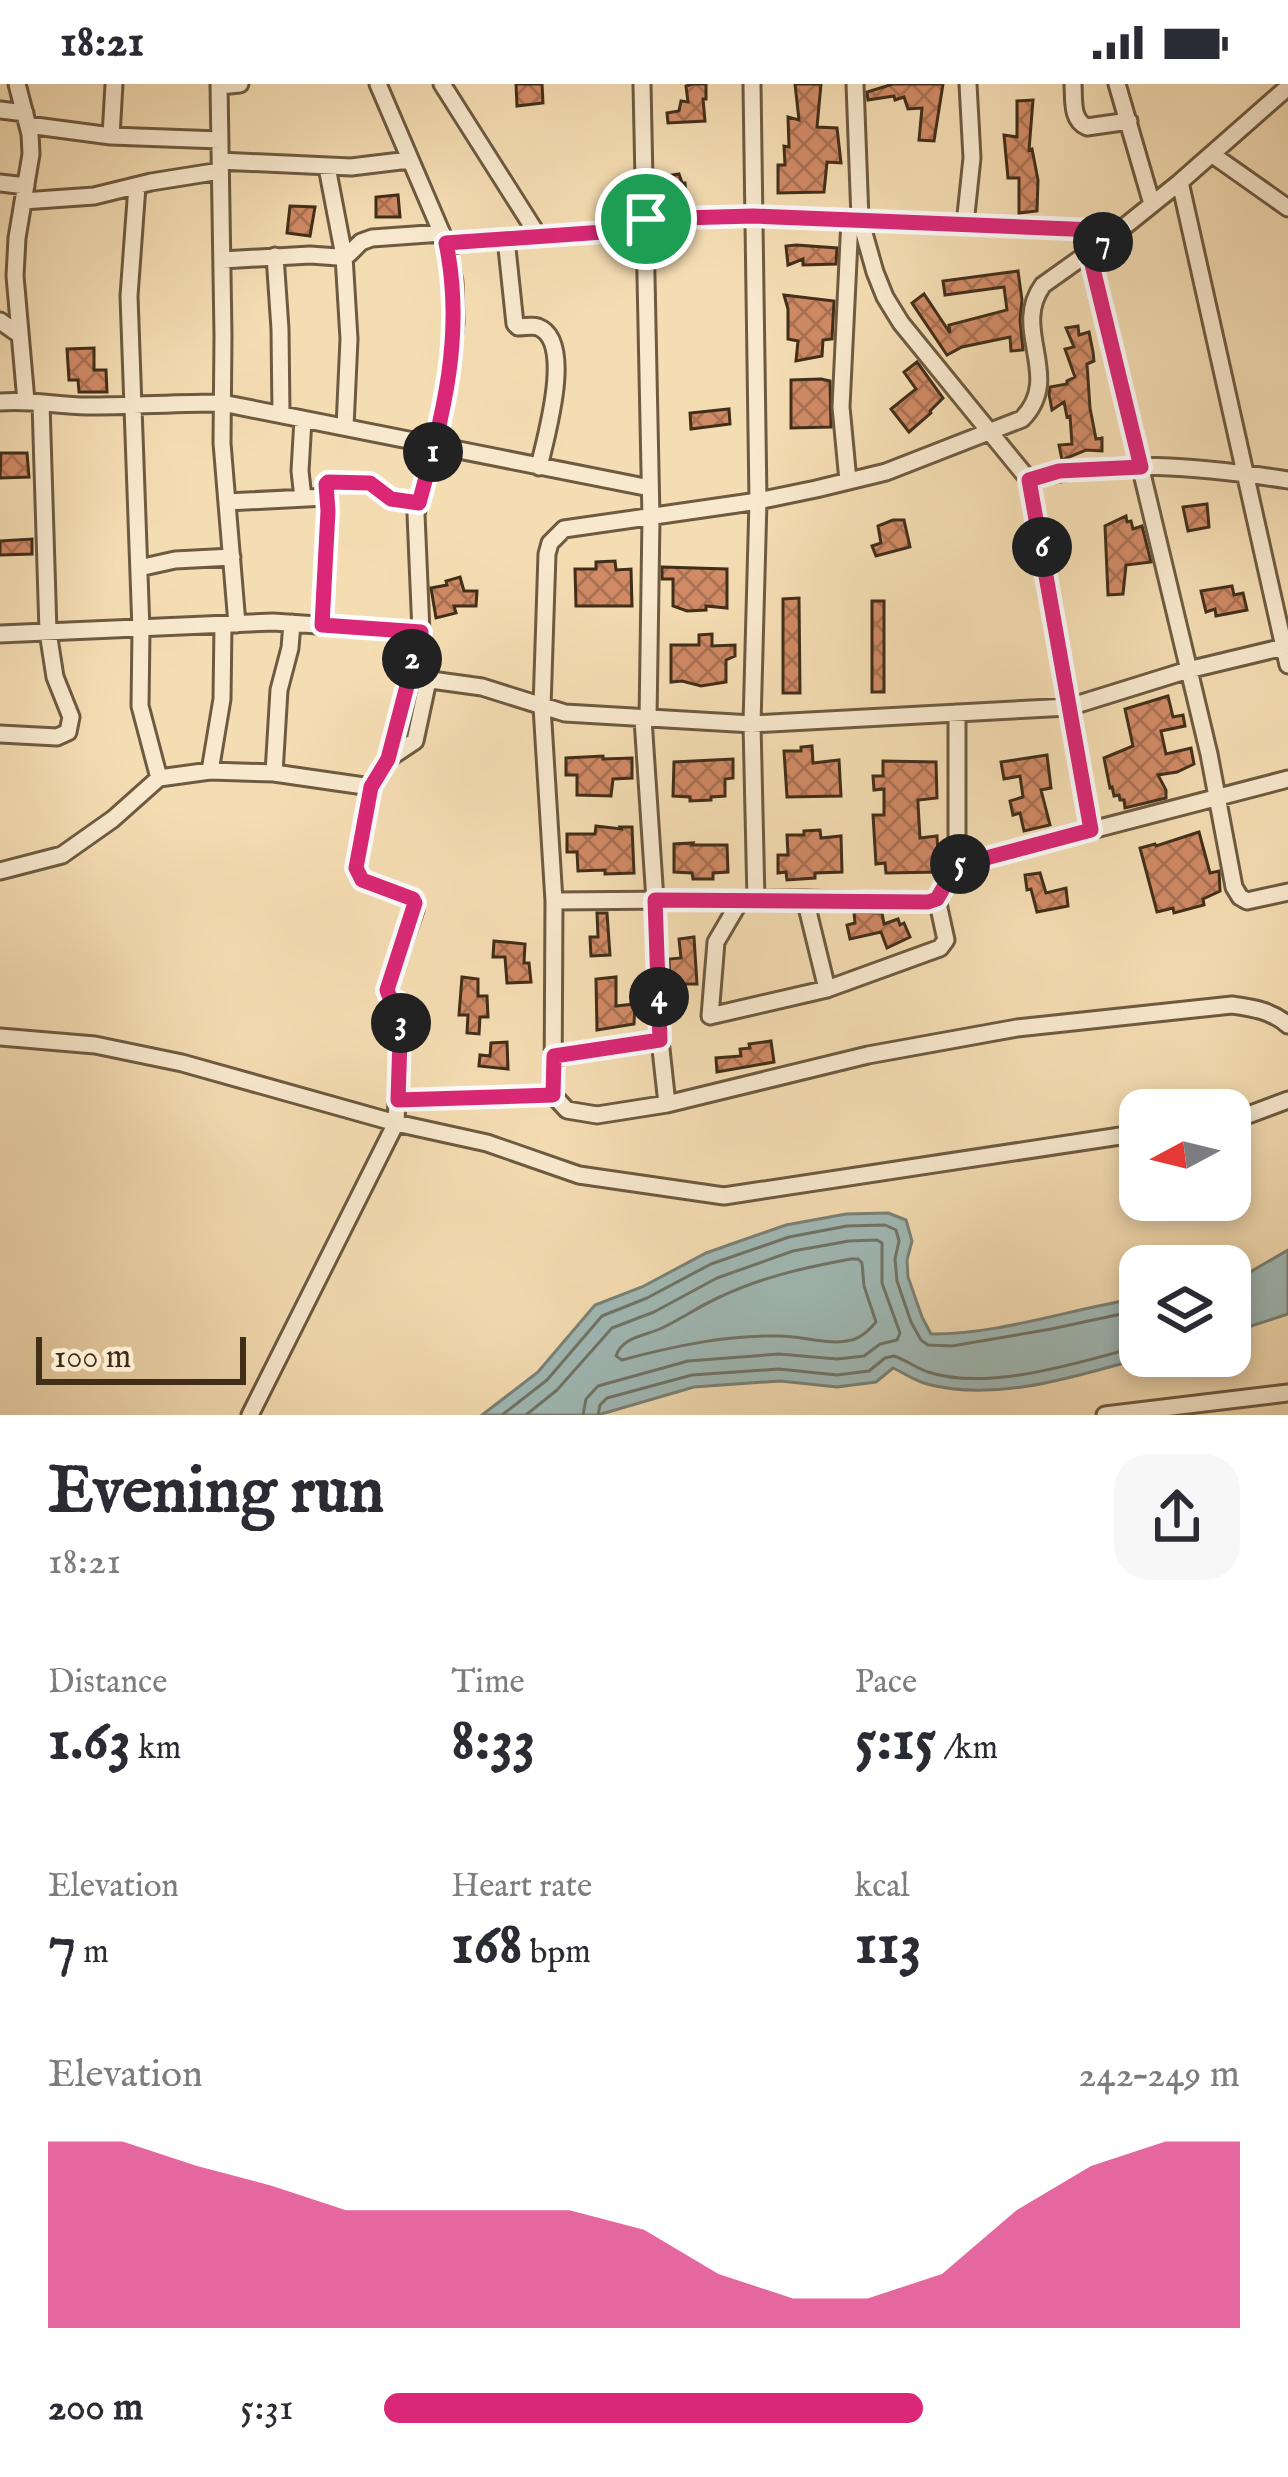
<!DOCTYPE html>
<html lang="en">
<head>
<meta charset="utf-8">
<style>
	:root { --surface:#fff; --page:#f7f7f7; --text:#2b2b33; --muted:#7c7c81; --accent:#db2777 }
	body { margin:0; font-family:"IM FELL English",serif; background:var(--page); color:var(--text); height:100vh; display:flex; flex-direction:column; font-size:45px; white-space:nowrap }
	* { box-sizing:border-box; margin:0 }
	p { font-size:39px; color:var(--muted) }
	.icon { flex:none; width:66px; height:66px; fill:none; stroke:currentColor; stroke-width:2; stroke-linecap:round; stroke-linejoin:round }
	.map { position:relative; height:1331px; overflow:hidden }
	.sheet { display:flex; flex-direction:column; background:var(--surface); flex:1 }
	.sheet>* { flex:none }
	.needle { width:78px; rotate:263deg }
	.fabs { position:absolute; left:1119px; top:1005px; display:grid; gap:24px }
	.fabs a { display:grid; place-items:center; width:132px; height:132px; border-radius:24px; background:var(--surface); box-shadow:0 6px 18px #0003; font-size:60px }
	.scale { position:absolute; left:36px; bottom:30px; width:210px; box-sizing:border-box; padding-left:12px; border:6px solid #412e19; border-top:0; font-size:33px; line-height:42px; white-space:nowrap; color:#412e19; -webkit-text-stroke:9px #f8e9ce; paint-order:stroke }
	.pin { position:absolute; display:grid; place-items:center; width:102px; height:102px; color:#fff; margin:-51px; border:6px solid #fff; border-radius:50%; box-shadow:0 3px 12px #0007 }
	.km { position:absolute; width:60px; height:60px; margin:-30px; border-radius:50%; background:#222; color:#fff; font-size:33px; line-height:60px; text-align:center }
	.round { display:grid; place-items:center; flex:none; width:126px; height:126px; border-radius:36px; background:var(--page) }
	.summary { display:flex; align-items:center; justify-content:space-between; height:204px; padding:0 48px }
	h1 { font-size:66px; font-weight:800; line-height:90px }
	.figures { display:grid; grid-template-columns:repeat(3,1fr); gap:18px; height:204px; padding:12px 48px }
	.figures div { display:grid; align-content:center }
	.figures b { font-size:60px; font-weight:800 }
	.figures small { font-size:33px; font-weight:400 }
	.figures p { font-size:33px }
	.chart { height:336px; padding:24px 48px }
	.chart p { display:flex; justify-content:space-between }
	.chart svg { width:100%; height:216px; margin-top:12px; fill:var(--accent); opacity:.7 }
	ul { padding:0 48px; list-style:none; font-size:39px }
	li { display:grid; grid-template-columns:192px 144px 1fr; align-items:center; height:90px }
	li i { height:30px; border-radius:15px; background:var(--accent) }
	.status { display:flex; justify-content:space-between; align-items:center; height:84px; padding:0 60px; background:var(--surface); direction:ltr }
	.status svg { height:33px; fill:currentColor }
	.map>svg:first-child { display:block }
	.water { fill:#a0bab7; stroke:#7a8278; stroke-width:3 }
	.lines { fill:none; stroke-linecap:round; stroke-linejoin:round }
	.shore { stroke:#707468; stroke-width:3 }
	.building { fill:url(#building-cross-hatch); stroke:#412e19; stroke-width:3 }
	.minor-casing { stroke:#6e5a40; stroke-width:21 }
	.minor { stroke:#f8e9ce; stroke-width:15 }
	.route-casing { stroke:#fff; stroke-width:24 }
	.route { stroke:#db2777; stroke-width:15 }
</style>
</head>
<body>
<div class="status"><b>18:21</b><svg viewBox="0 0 49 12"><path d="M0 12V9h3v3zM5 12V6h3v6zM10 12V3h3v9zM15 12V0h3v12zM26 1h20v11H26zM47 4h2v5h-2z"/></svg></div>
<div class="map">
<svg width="1288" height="1331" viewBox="0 0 1288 1331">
	<defs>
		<pattern id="building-cross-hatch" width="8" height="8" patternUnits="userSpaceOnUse" patternTransform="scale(3)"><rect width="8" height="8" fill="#d08a66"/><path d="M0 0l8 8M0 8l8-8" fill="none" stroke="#aa7153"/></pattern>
	</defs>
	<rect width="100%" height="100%" fill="#f5ddb3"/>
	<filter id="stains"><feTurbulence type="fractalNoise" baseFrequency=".00167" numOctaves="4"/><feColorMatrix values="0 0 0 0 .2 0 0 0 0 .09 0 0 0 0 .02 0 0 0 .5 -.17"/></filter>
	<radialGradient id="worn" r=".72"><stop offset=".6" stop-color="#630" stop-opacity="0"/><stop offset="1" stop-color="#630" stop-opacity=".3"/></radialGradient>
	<path class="water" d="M888,1129l18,7 6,21 -5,19 1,17 14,40 9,17c67,1 143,-26 209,-36v58h9c-70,19 -150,47 -222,28 -12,-3 -23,-11 -34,-16l-17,14 -39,5 -57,-6 -86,6 -96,28h-116l56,-43 57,-67 47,-18 64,-34 80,-28 60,-11z
		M1288,1166v64l-58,19v-55l20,-6z"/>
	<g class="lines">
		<path class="shore" d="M851,1175h7l4,4 2,23 12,36c-5,6 -13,14 -21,17 -23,8 -52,-3 -75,-3 -54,-1 -106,10 -158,24l-6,-4c6,-19 29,-20 46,-28 21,-10 39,-23 60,-32 40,-19 85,-29 129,-37z
			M502,1331l45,-35 55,-64 45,-18 64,-34 78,-27 58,-11 38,-1 11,5 3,11 -4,18 2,22 14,41 10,18 7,5 24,1 99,-17 89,-19
			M526,1331l31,-25 55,-62 42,-16 63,-34 76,-27 56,-10 28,-1 5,3v40l18,50 -3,7 -17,4 -16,12 -27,3 -58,-5 -91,7 -90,25 -12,13 -3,16
			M598,1331l2,-10 7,-7 85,-23 87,-6 58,6 32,-4 16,-13 9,-2c12,4 22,12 34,16 60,20 153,-10 212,-26"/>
	</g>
	<path class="building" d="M516,0h26l1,19 -26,3z
		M693,0h13v15h-3l2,22 -37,2 -1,-10 12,-2 2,-10 7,1 -2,-16z
		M795,0h26l-4,43 20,1 4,35 -14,-1 -3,30 -46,1v-28h7l-1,-19 5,1 -1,-30 11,3z
		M893,0h50l-9,57 -15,-1 3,-32 -14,1 -4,-12 -9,3 -1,-4 -26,4 -1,-8z
		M1033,16l-4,50 3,-1 6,31 -1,31 -18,2v-35h-11l-4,-43 13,2v-36z
		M679,90l3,9h3l2,23h-17l-4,-30z
		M398,111l2,22h-24v-20z
		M290,122l25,1 -5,29 -23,-3z
		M796,161l41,3 -1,16 -33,1v-6l-15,6 -2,-19z
		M1018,187l4,29 -2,20 3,30 -12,1 -1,-14 -48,10 -15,8 -35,-52 12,-9 26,39 -1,-8 58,-15 -3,-23 -59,8 -2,-14z
		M784,211l50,6 -2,38 -9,1 -1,16 -26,5 2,-20 -10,-2v-30z
		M1078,242l1,9 10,-3 4,20 1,9 -7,3 3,44 6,31 6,-1v13l-16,-1 -24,10 -3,-15 13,-1 -2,-28 -3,1 -3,-15 -12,8 -3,-16 1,-7 17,-3v-3l8,-4 -10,-28 9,-2 -8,-19z
		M94,264v22h12l1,22h-28l-1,-12h-9l-2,-31z
		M917,278l26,36 -13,13 1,2 -22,19 -18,-23 25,-20 -12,-17z
		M821,295l9,2 1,46 -40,1v-48z
		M729,325l1,15 -39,5 -1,-16z
		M1,369h26l2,24 -29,1z
		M1207,420l2,23 -21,4 -5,-24z
		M1126,432l1,6 4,-1 2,8 9,-3 9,36 -25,3 -3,29 -15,1 -3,-69z
		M893,436h11l6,27 -34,9 -4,-10 9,-3 -3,-17z
		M32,455v15l-32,1v-14z
		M615,477l1,9 15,-1 1,37h-56l-1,-37h21v-7z
		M662,483l65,2v39l-21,-2v4l-19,1 -14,-5v-27h-11z
		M460,493l4,14h13l-1,15h-22l2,7 -20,5 -5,-30 16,-3 -1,-4z
		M1232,502l2,9 9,-2 4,17 -31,6 -1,-7 -9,3 -5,-21z
		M799,514l1,95h-17v-94z
		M872,517h12v91h-12z
		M712,550v12l23,-1v11l-9,4v22l-25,4 -19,-5 -11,1v-37h28v-10z
		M1168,612l5,21 10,-2 2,11 -24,5 5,23 25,-6 3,16 -17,8 -19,3 8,15v8l-41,10 -1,-8h-4l-1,-5 -5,1 -2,-9 -2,1 -6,-30 29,-12 -8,-37z
		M812,662l1,17 26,-3 2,36 -54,1 -3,-46h17v-4z
		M1047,671l4,33 -10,2 9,35 -26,6 -4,-18 -7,2 -3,-14 13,-4 -3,-21 -16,3 -3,-17z
		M603,672v3l29,-1v20l-19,1 -2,17 -34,-1v-20h-11v-17z
		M733,675v19l-8,1v17l-14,1v3l-21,1v-4l-17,-1 1,-34z
		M883,677l53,1 1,36 -19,2v4l2,34 17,-2 2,36 -53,1 -1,-10 -9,1 -3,-49h11v-26l-10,1 -1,-14h10z
		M596,742l25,3 -1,-2h12l2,46 -29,1v-4l-27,1 -1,-19h-10v-18h28z
		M820,746l1,8 20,-2 1,36 -27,1v5l-28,2 -1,-8 -8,1v-18h10l-1,-20h17v-4z
		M1199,748l11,41 9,-2 1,20 -17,8 1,6 -30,8 -1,-5 -16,4 -17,-64 15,-4 1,2z
		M693,759l-1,2h35l1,27 -15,1v6h-20l-1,-6 -18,-1v-28z
		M1040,789l6,20 20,-5 2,18 -31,6 -6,-23 -4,1 -2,-15z
		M854,828l28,1 2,11 14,-5 2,6 4,-2 6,14 -23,11 -6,-16 -31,7 -3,-14 8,-2z
		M597,829h10l3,42 -19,1 -1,-19h8z
		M694,853l3,47h-18l-2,21 -6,-1 -2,-45 12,-1 -2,-19z
		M494,857l31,3 -1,19h5l2,19 -24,1 -2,-26h-12z
		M462,893l16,2v17h9l1,21h-8l-1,17 -12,-1 1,-18h-9z
		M616,893v29l19,-2 -1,20 -37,6 -1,-51z
		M771,957l3,21 -57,10 -1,-14 25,-2 -1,-7 10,-1 -1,-4z
		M507,958l1,27 -29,-3 1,-11 10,1 1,-13z"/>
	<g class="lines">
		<g class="minor-casing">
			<path id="minor" d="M17,0l13,50 1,20 -14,84 -2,38 11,125
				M219,0l4,252 -1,107 15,181
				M442,0l97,153
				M642,0l9,434 -3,201
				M752,0l6,417 -6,223 4,176
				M855,0l5,135 15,53 10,25 16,26 128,157 62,350
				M1073,0c1,16 -2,36 14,43l42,-6
				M1117,0l35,120
				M219,2l21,-2
				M1288,3l-108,95 -61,49 -76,54c-33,45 21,91 -21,134l-136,53 -70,17 -58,12 -194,28 -14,14 -3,11 -5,153 12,194 -1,194 14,15 30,5 70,-11 201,-49 149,-27 215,-23c22,3 40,6 56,20
				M0,26l25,3
				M28,41l83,11 109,4
				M111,52l3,-52
				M1213,71l75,53
				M220,77l131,6 58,-7
				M327,83l17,89 5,83 -4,88
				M1180,98l108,483
				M0,99l26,3
				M137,102l-8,110 12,334 -1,76 19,72
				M23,117l71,-5 57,-14 69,-11
				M646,135l107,-3 366,15
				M965,140l7,-66 -4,-74
				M506,155l9,85 3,3c7,0 14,-2 20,0 37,14 7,112 1,140
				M446,159l200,-14
				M1089,168l120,502 25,133 6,10 7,4 41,-9
				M275,172l5,73 1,85
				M222,176l88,-5 28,2 11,-3 12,-12 11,-4 70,-5
				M0,237l20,14
				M0,318c29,-3 58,4 87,4 45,0 90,-3 135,-3l428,85
				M303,335l-3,52 3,27
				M1029,396c81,-23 176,-13 259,0
				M848,397l-7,-74 9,-188
				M227,418l99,-5
				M139,484l36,-8 57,-3
				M322,541l6,-114 -3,-22 3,-7 42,1 21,16 28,4
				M0,550l273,-12 148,10
				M643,635l12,181 5,140 7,64
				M0,650l57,3 11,-5 3,-15 -16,-40 -7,-45 -7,-229
				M388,675l27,-18 12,-56 4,-5 51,7 83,26 187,11 317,-17 119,-37 100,-24
				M210,687l12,-72 1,-74
				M274,689l5,-83 11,-42 2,-25
				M957,781l331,-86
				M0,787l62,-16 51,-36 46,-41 51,-7 64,2 97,14 17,-28 33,-127 -5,-118 19,-69 14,-72 6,-50 -1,-41 -8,-39 -68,-159
				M805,815l111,3 21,-3 20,-34v-152
				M554,817l251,-2 22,90
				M740,817l-24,41 -6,74 117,-27 113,-41 6,-8 -9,-41
				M0,953l95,8 87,18 214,60 91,20 92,32 145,21 416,-63
				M554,972l106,-16
				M398,1016l155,-5
				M1230,1034l18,-3 40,-15
				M250,1331l146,-292 5,-115 -2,-6 -9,-4 -3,-8 28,-80 -2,-11 -51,-19 -6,-12 15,-81
				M1105,1331l183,-22"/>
		</g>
		<use href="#minor" class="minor"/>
	</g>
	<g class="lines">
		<g class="route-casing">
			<path id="route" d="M753,132l366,15 -30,21 52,215 -82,4 -30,9 62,350 -135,36 -19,33 -9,3 -273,-2 5,140 -106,16 -1,39 -155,5 3,-92 -2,-6 -9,-4 -3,-8 28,-87 -2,-4 -51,-19 -6,-12 15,-81 17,-28 33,-127 -99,-7 6,-114 -2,-27 2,-2 42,1 21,16 28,4c24,-88 46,-168 27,-260l200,-14v-10z"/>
		</g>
		<use href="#route" class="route"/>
	</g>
	<rect width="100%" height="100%" filter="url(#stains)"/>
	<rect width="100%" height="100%" fill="url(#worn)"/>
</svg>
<div class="fabs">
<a><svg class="needle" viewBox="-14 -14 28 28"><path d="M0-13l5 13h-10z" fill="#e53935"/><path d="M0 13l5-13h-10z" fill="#7c7c81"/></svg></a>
<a><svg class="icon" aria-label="layers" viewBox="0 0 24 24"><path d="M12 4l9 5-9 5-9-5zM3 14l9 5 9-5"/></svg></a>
</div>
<div class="scale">100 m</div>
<div class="pin" style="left:646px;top:135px;background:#1e9e55"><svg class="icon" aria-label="arrive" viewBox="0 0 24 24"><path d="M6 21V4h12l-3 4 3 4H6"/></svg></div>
<b class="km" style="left:433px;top:368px">1</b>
<b class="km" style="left:412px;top:575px">2</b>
<b class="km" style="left:401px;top:939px">3</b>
<b class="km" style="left:659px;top:913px">4</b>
<b class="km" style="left:960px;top:780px">5</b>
<b class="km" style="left:1042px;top:463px">6</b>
<b class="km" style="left:1103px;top:158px">7</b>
</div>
<section class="sheet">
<div class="summary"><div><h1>Evening run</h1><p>18:21</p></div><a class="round"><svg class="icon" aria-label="share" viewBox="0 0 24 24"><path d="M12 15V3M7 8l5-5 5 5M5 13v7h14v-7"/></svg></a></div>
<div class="figures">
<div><p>Distance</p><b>1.63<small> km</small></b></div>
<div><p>Time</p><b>8:33</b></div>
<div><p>Pace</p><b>5:15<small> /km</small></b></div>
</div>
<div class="figures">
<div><p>Elevation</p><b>7<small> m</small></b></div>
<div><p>Heart rate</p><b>168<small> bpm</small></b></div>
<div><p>kcal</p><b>113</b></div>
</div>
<div class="chart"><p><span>Elevation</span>242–249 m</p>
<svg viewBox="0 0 160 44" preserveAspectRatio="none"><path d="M0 44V6L10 6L20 11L30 15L40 20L50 20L60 20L70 20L80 24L90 33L100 38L110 38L120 33L130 20L140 11L150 6L160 6V44z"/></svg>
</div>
<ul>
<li><b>200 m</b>5:31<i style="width:63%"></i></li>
</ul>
</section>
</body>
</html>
